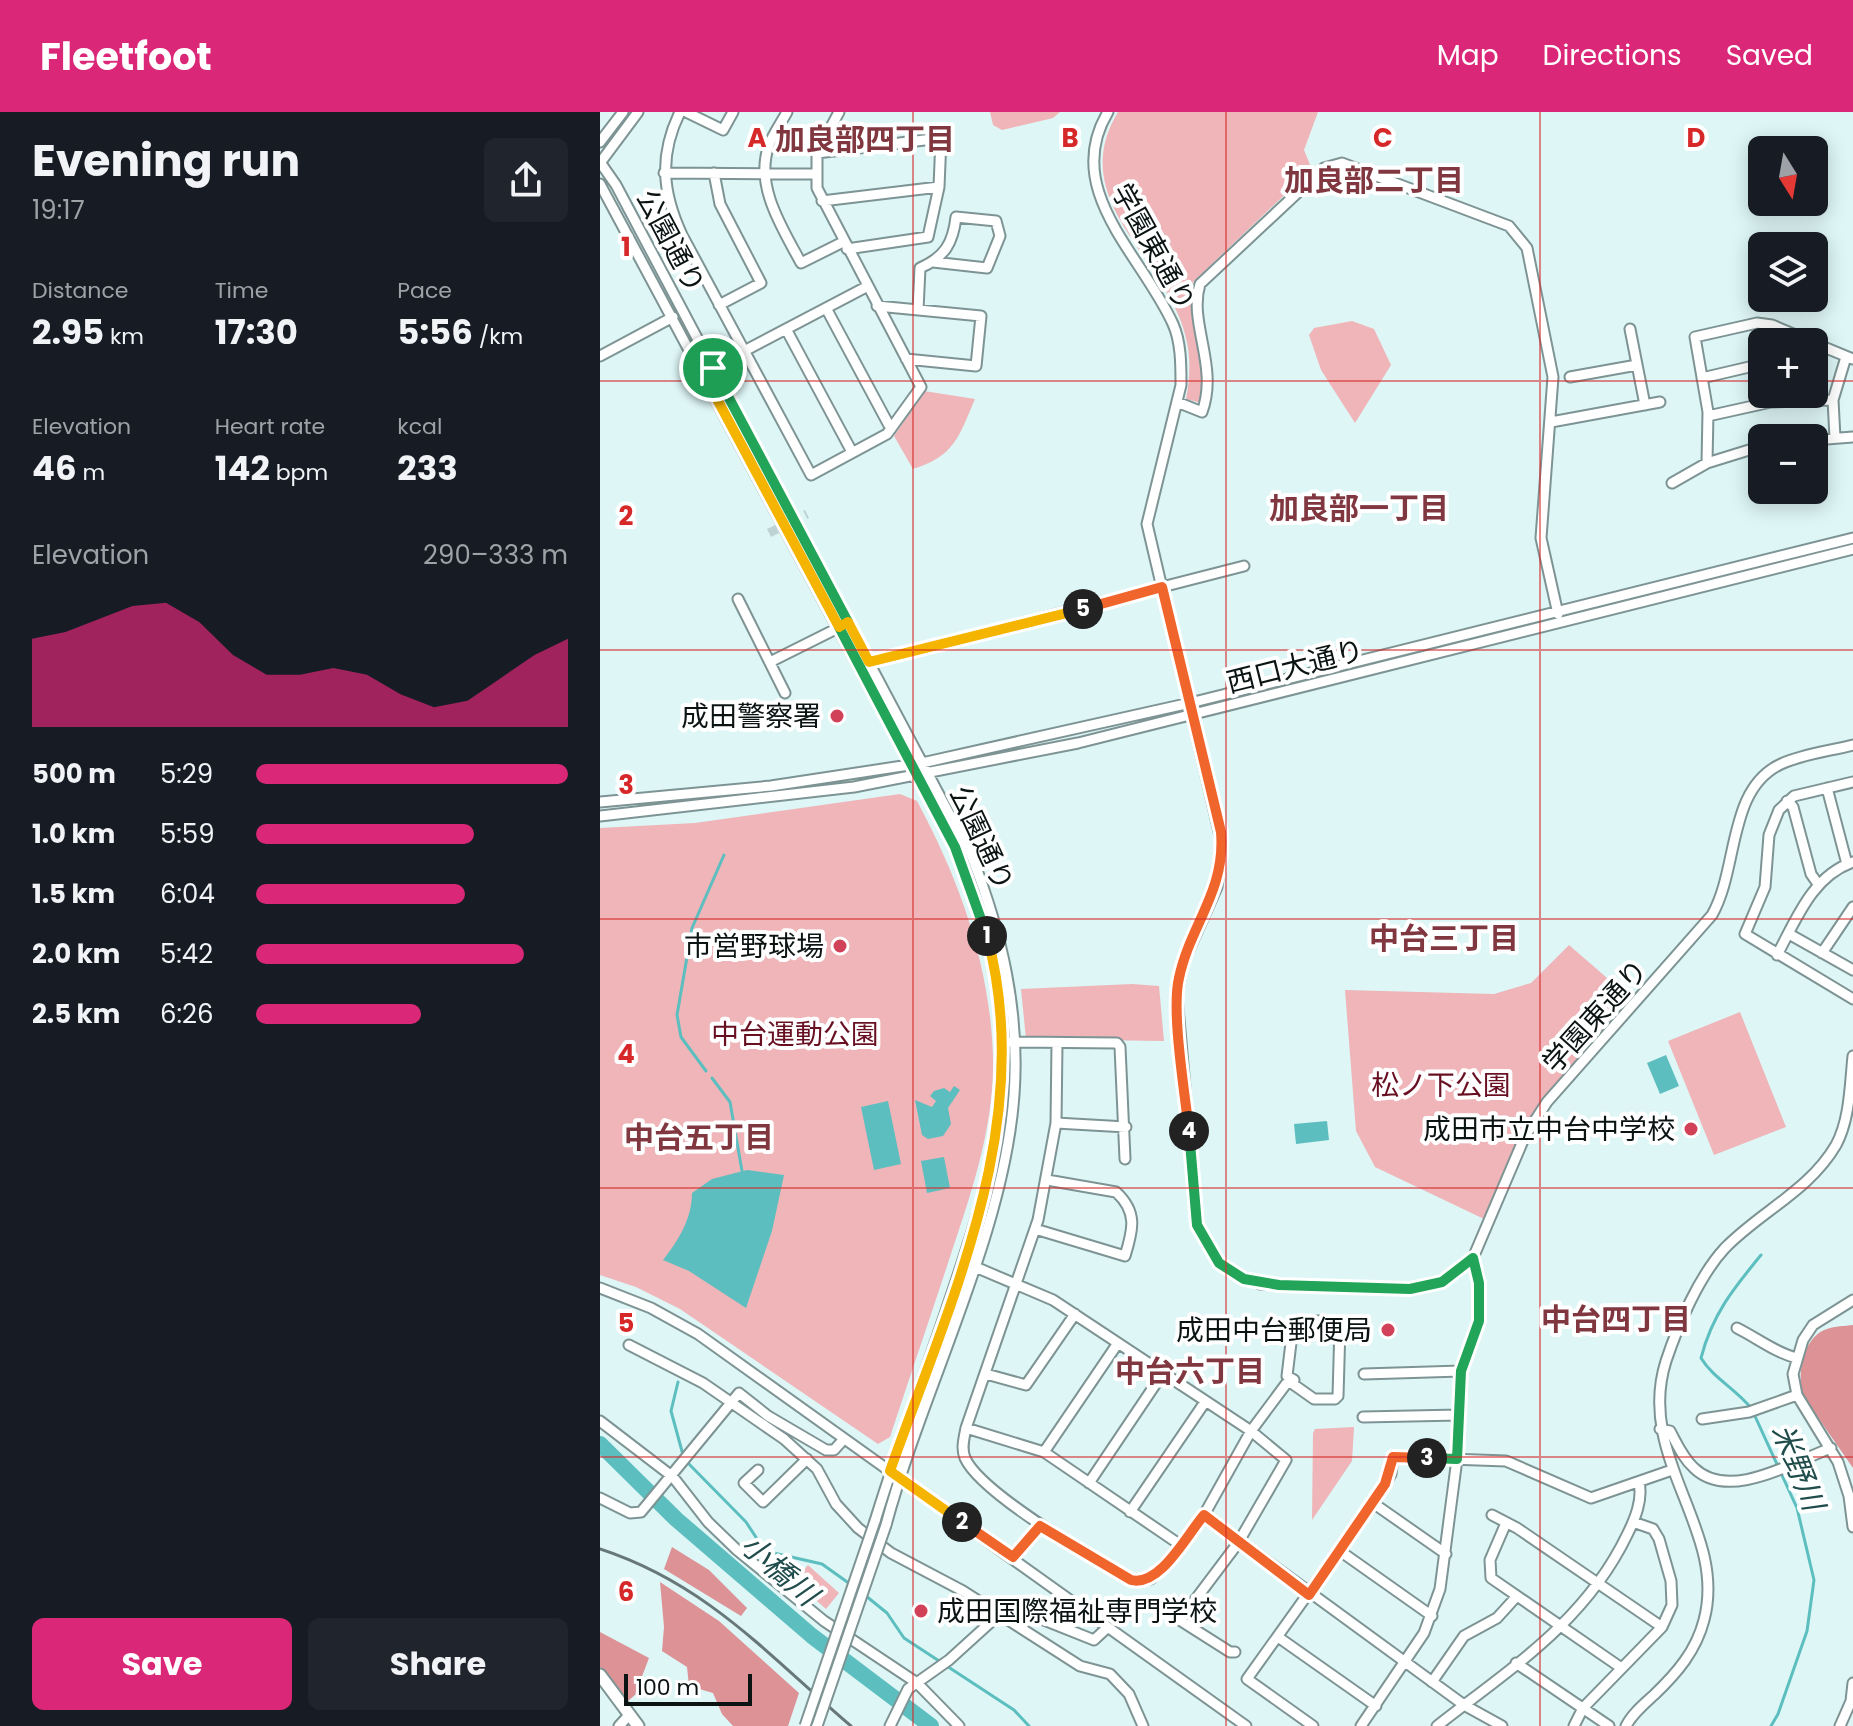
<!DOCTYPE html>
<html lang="en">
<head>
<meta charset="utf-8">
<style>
	:root { --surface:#171b24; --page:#20242c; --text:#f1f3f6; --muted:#9ea1a6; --accent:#db2777 }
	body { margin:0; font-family:Poppins,"Noto Sans JP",sans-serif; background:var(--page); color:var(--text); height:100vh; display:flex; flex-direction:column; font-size:30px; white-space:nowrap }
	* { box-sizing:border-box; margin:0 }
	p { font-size:26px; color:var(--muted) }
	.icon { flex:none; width:44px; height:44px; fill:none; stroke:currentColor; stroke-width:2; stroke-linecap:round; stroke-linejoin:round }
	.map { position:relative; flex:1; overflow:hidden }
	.side { display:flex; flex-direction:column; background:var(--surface); width:600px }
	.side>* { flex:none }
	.needle { width:52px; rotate:169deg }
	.fabs { position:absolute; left:1148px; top:24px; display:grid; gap:16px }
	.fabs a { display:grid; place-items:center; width:80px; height:80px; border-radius:12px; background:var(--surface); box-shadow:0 4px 20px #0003; font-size:40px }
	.scale { position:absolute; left:24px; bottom:20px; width:128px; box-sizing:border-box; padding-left:8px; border:4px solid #0b1313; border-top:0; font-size:22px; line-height:28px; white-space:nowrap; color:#0b1313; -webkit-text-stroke:6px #fff; paint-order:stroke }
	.pin { position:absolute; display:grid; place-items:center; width:68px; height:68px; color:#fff; margin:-34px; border:4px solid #fff; border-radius:50%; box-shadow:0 2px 8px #0007 }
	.km { position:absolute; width:40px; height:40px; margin:-20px; border-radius:50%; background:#222; color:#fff; font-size:22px; line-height:40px; text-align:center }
	.round { display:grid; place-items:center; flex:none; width:84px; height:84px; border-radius:12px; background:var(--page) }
	.overview { display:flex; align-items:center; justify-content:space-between; height:136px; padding:0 32px }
	h1 { font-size:44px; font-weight:700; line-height:60px }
	.stats { display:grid; grid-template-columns:repeat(3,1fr); gap:12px; height:136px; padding:8px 32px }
	.stats div { display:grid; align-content:center }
	.stats b { font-size:34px; font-weight:700 }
	.stats small { font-size:22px; font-weight:400 }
	.stats p { font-size:22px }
	.chart { height:224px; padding:16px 32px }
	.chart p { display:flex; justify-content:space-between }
	.chart svg { width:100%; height:144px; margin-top:8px; fill:var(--accent); opacity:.7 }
	.button { display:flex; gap:16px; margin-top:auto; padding:16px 32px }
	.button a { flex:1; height:92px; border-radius:12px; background:var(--accent); color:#fff; font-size:32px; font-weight:700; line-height:92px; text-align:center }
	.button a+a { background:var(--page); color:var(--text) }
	ul { padding:0 32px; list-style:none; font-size:26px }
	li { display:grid; grid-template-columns:128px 96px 1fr; align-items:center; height:60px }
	li i { height:20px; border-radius:10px; background:var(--accent) }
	header { display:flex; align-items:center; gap:48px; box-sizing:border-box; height:112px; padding:0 40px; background:var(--accent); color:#fff }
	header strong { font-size:38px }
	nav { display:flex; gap:44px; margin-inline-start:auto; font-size:28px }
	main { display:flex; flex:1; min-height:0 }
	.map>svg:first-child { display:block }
	.green { fill:#efb5b8 }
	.forest { fill:#dd9296 }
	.water { fill:#5dbebf }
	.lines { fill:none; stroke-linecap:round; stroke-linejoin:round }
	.stream { stroke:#5dbebf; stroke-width:3 }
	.river { stroke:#5dbebf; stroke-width:16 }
	.minor-tunnel { stroke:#bed4d4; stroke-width:9; stroke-dasharray:9 4.5; stroke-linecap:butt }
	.minor-casing { stroke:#7e9494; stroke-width:13 }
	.major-casing { stroke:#7e9494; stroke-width:15 }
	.minor { stroke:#fff; stroke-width:9 }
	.major { stroke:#fff; stroke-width:11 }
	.rail { stroke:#687777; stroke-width:3 }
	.minor-bridge-casing { stroke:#7e9494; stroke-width:13; stroke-linecap:butt }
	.minor-bridge { stroke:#fff; stroke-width:9 }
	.split-1-casing { stroke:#fff; stroke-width:16 }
	.split-2-casing { stroke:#fff; stroke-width:16 }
	.split-3-casing { stroke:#fff; stroke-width:16 }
	.split-4-casing { stroke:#fff; stroke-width:16 }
	.split-5-casing { stroke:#fff; stroke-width:16 }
	.split-6-casing { stroke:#fff; stroke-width:16 }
	.split-1 { stroke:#22a559; stroke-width:10 }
	.split-2 { stroke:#f5b400; stroke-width:10 }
	.split-3 { stroke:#f0652b; stroke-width:10 }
	.split-4 { stroke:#22a559; stroke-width:10 }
	.split-5 { stroke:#f0652b; stroke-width:10 }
	.split-6 { stroke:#f5b400; stroke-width:10 }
	.grid { fill:none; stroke:#d62828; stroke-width:2; stroke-opacity:0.55 }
	.poi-dot { fill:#d14157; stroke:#fff; stroke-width:3 }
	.labels { text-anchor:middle; stroke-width:8; stroke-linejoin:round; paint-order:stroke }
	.street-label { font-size:28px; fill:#0b1313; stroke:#fff }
	.poi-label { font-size:28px; fill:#0b1313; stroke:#fff; text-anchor:end }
	.park-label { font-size:28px; fill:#680f22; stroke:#fff }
	.neighbourhood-label { font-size:30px; font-weight:bold; fill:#80373f; stroke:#fff }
	.water-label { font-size:30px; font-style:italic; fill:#204c4c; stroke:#fff }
	.grid-label { font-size:26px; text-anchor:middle; font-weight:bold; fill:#d62828; stroke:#fff; stroke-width:8; stroke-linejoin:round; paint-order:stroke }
</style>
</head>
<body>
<header>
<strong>Fleetfoot</strong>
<nav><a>Map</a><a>Directions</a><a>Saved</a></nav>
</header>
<main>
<section class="side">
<div class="overview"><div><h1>Evening run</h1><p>19:17</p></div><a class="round"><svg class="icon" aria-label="share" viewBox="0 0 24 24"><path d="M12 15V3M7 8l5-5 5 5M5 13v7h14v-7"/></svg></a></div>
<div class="stats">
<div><p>Distance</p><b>2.95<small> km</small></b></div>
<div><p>Time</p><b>17:30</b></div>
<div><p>Pace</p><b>5:56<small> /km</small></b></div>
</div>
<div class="stats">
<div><p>Elevation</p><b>46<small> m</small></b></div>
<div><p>Heart rate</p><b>142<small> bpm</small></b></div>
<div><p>kcal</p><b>233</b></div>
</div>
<div class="chart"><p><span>Elevation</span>290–333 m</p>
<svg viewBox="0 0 160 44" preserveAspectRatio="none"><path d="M0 44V17L10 15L20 11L30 7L40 6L50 12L60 22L70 28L80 28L90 26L100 28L110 34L120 38L130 36L140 29L150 22L160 17V44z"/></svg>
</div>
<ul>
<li><b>500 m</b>5:29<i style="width:100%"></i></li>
<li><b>1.0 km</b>5:59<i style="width:70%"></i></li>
<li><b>1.5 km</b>6:04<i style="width:67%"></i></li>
<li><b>2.0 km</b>5:42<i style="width:86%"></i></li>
<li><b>2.5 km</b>6:26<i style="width:53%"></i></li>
</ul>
<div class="button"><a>Save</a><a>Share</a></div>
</section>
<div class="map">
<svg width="1253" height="1614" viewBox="0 0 1253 1614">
	<rect width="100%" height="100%" fill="#def6f6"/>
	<path class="green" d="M390,0h70l-7,6 -51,12 -9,-5z
		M518,0h200l-14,38 9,22 -15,10 -105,100 13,97 -5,24 -15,-4c4,-20 5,-41 0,-61 -18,-80 -122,-137 -68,-226z
		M752,209l22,8 17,36 -36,58 -34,-53 -12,-35 5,-7z
		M324,279l51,8c-16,37 -20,57 -62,70l-19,-33z
		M300,682l17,7c43,80 73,164 76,255 2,71 -23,141 -45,207 -19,58 -39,116 -58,174l-12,7 -198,-135 -44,-22 -36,-12v-447l95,-5z
		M969,833l60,52 -79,94 -31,44 -35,84 -109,-52 -19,-36 -11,-141 149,4 37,-11z
		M532,872l27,2 5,55 -138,-2 -5,-50z
		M1140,900l46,115 -72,28 -46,-114z
		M754,1315l-2,34 -40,59 1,-87 2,-4z
		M208,1453l31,28 -13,16 -32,-28z"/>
	<path class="forest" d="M1253,1213v143l-50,-72c-6,-21 -1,-59 24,-67 8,-3 18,-3 26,-4z
		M72,1435l37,23 38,38 -6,8 -77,-47z
		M60,1470l59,39 80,72 -11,33h-55l-11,-12 -9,-21 -24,-7 -2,-19 -25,-16 2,-24z
		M0,1520l49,26 -14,37 -7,6 -28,-34z"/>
	<path class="water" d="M1066,943l13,31 -19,8 -13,-31z
		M354,974l6,4 -12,18 3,16 -8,12 -15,3 -6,-4 -7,-35 17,7 4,-6 -6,-5 4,-5 10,-3 6,4z
		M288,989l13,63 -27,6 -13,-63z
		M727,1009l2,19 -33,4 -2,-20z
		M344,1045l6,31 -23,5 -6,-32z
		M147,1058l37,5 -12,56 -26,77 -57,-37 -26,-11c15,-19 29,-41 29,-67l20,-14z"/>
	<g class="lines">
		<path class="stream" d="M106,959l-25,-34 -4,-22 15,-87 32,-73
			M112,966l18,24 12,69
			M78,1270l-7,29 12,44
			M1151,1296c-15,-19 -38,-30 -50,-50 11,-43 32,-69 60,-103
			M1154,1302l43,94 17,72 -7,51 -29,83 -7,12
			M87,1350l59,60 19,29 57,13 28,20
			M266,1484l21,17 17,25 110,72 15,16"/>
		<path class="river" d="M0,1332l76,75 136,117 119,90"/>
		<path class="minor-tunnel" d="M169,421l38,-19"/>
		<g class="minor-casing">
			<path id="minor" d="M80,0c-21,43 -18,80 2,123l129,240 76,-41 34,-47 -104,-199v-35l22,-41
				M86,0l37,18 10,-18
				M187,0c-6,11 -14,22 -18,33 -15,41 14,84 32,118l42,-21
				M508,0c-47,78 34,143 65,212 8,18 8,40 8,61l-34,139 75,320 -5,43 -34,76 -6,33 20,229 22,38 11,9 30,12 150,5 32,-7 31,-24 52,-122 22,-34 165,-187c27,-47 15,-126 69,-151 22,-10 49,-13 72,-19
				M0,30l23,-30
				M217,41l124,-15 -2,49 -11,50 -81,12
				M0,50l16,23 356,672c30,77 48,155 42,238 -10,140 -91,292 -128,430
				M0,51l38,-51
				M64,61l151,1
				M114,61l6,31 41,79 -42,22
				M0,72l355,663c24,58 44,117 48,182 6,94 -22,179 -52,267 -25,75 -53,150 -76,225
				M222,89l117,-14
				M277,194l104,10 -5,50 -70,-7
				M226,196l65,121
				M318,198l2,-42c25,-11 33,-25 36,-51l40,4 4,15 -13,32 -54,-6
				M186,217l66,123
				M1030,217l15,76
				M1214,231l39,16
				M0,244l73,-39
				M108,258l160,-84
				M970,265l67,-12
				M1102,266l60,-14
				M577,290l25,10c17,-46 -14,-89 -2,-128l124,-116 18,-5 167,63 18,22 26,129 -12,161 17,76
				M1108,304l63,-14 62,-2
				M951,310l109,-20
				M1235,326l-2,-38 13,-43
				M1214,328l39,-3
				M1107,351l1,-51 -13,-75 62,-14 15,2 40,17
				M1072,371l35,-20 55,-17
				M138,487l47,94
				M170,550l72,-36
				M269,550l375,-96
				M1253,670l-59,14 -15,14 -10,25 -4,52 -20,47 108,65
				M1227,676l20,76
				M1187,689l6,6 18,67 7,10
				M0,690l171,-16 151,-23 268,-60 663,-165
				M0,704l254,-29 224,-44 775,-194
				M1189,822l64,36
				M1222,841l31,-46
				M1177,843c19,-35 35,-79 76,-93
				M411,930l106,1 3,4 5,112
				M457,932l-1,79 -18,97 -72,208c-2,10 -5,21 -1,30 16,36 130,101 166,122l20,-1 13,-13 40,-51 47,-84 35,-47 8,-4
				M456,1011l70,4
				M435,1117l90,27c8,-26 13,-44 -9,-64l-69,-12
				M373,1154l80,34 198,131 35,29 -48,83 -58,77
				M0,1176l51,20 47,26 548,392
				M1253,1188l-40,25 -10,15 -10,34 4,21 41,67 11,34 4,31
				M698,1209h39l3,5 -2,70 -3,3h-21l-24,-17 4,-2 -7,-4 6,-50z
				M1137,1216c20,10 39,25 60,30
				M29,1233l74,38 81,56 33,30 19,35 22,24 33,25 72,38 117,75 30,8 19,20 14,32
				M386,1262l40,11 49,-71
				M764,1262l97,-3
				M763,1305l96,-2
				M1102,1307l47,-7 48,-17
				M0,1309l73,56 35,45 29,28 87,71 93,62 42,43
				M366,1316l78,24 135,92
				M1060,1317l10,2c7,13 13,27 24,37 35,34 99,-6 137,-20
				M444,1340l74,-109
				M158,1358l-14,13 19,19 44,-43
				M489,1371l74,-110
				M0,1386l30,15 11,-1 98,-119 29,23 58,34h8l10,-11
				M773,1391l73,51
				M530,1400l75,-110
				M604,1403l260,190 38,21
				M892,1403l25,13 145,99
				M906,1411l-16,37 1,18 129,89
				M740,1439l92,65
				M413,1445l27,-31
				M556,1493l74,47h5
				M678,1525l98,69
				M916,1551l93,63
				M832,1570l32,-46 33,-18 20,-22
				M19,1614l11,-12
				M290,1614l18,-37 41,-29 54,-49 13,-2 78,31 14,-13
				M713,1614l-66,-47 126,-176 18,-29 2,-17 113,4 85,37 81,-28
				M761,1614l63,-93 16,-44 17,-130 4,-88 18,-50v-38l-6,-25
				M837,1614c74,-58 148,-104 190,-191 8,-16 16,-35 12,-53
				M974,1614l9,-18 79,-81 10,-22 -1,-24 -12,-42 -6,-10 -20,-7
				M1026,1614c6,-12 18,-22 28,-31 23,-22 42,-44 50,-75 24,-90 -69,-162 -38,-259 12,-36 33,-85 59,-113 36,-37 84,-57 111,-103 14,-26 14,-60 17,-89
				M1240,1614l11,-25 2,-18"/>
		</g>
		<g class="major-casing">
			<path id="major" d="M0,1563l38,51"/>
		</g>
		<use href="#minor" class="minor"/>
		<use href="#major" class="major"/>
		<path class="rail" d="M0,1437c107,35 168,106 251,177"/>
		<g class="minor-bridge-casing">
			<path id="minor-bridge" d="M205,1614l70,-205
				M217,1614l69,-201"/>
		</g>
		<use href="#minor-bridge" class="minor-bridge"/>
	</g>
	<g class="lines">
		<g class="split-1-casing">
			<path id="split-1" d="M113,256l135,254 -9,5 116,220 32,89"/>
		</g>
		<g class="split-2-casing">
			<path id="split-2" d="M362,1410l-72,-51c61,-172 147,-350 97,-535"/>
		</g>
		<g class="split-3-casing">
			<path id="split-3" d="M362,1410l51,35 27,-31 91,54c29,7 55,-44 73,-65l105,80 76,-111 8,-27 34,1"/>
		</g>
		<g class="split-4-casing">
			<path id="split-4" d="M589,1019l8,94 22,38 25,16 35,6 131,4 32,-7 31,-24 6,25v38l-18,50 -4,88 -30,-1"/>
		</g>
		<g class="split-5-casing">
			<path id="split-5" d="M483,497l79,-22 59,245c5,59 -31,93 -42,146 -8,33 6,116 10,153"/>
		</g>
		<g class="split-6-casing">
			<path id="split-6" d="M113,256l-10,5 136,254 9,-5 21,40 214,-53"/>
		</g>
		<use href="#split-1" class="split-1"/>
		<use href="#split-2" class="split-2"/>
		<use href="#split-3" class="split-3"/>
		<use href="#split-4" class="split-4"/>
		<use href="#split-5" class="split-5"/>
		<use href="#split-6" class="split-6"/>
	</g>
	<path class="grid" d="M313,0v1614M626,0v1614M940,0v1614M0,269h1162M1214,269h39M0,538h1253M0,807h1253M0,1076h1253M0,1345h1253"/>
	<g class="poi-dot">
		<circle cx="237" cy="604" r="8"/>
		<circle cx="240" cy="834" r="8"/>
		<circle cx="1091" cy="1017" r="8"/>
		<circle cx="788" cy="1218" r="8"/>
		<circle cx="321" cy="1499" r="8"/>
	</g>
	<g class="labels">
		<g class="street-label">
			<text transform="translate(71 129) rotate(62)" y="10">公園通り</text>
			<text transform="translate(554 135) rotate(61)" y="10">学園東通り</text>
			<text transform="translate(695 554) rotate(-14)" y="10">西口大通り</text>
			<text transform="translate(382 726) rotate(65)" y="10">公園通り</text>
			<text transform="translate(995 904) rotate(-48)" y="10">学園東通り</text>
		</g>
		<g class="poi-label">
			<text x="221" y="614">成田警察署</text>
			<text x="224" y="844">市営野球場</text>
			<text x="1075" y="1027">成田市立中台中学校</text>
			<text x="772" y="1228">成田中台郵便局</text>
			<text x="337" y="1509" text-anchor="start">成田国際福祉専門学校</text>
		</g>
		<g class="park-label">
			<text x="195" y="932">中台運動公園</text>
			<text x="841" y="983">松ノ下公園</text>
		</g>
		<g class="neighbourhood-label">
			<text x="265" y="38">加良部四丁目</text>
			<text x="774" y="79">加良部二丁目</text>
			<text x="759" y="407">加良部一丁目</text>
			<text x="844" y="837">中台三丁目</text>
			<text x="99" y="1036">中台五丁目</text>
			<text x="1016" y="1218">中台四丁目</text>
			<text x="590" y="1270">中台六丁目</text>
		</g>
		<g class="water-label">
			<text transform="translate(1198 1355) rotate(68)" y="10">米野川</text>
			<text transform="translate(179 1458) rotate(41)" y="10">小橋川</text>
		</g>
	</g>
	<g class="grid-label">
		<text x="157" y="35">A</text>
		<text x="470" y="35">B</text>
		<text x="783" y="35">C</text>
		<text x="1096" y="35">D</text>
		<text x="26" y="144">1</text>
		<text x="26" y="413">2</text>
		<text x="26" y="682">3</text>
		<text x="26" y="951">4</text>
		<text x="26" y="1220">5</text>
		<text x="26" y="1489">6</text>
	</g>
</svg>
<div class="fabs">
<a><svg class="needle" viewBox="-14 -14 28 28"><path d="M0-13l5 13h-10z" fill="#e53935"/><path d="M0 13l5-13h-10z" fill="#9ea1a6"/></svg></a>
<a><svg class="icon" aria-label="layers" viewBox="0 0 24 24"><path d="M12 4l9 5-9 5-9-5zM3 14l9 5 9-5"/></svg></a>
<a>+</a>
<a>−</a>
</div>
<div class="scale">100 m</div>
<div class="pin" style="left:113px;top:256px;background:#1e9e55"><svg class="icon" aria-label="arrive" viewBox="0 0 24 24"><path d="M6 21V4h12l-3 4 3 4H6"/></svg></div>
<b class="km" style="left:387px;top:824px">1</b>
<b class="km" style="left:362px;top:1410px">2</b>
<b class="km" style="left:827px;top:1346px">3</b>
<b class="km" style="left:589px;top:1019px">4</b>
<b class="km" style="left:483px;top:497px">5</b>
</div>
</main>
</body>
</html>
